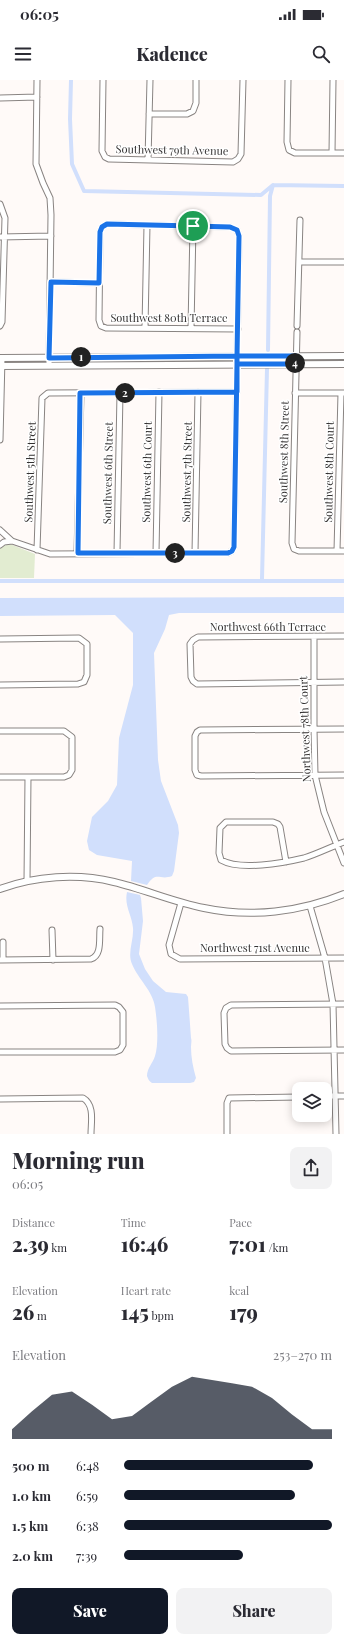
<!DOCTYPE html>
<html lang="en">
<head>
<meta charset="utf-8">
<style>
	:root { --surface:#fff; --page:#f2f2f3; --text:#2b2b33; --muted:#7c7c81; --accent:#111827 }
	body { margin:0; font-family:"Playfair Display",serif; background:var(--page); color:var(--text); height:100vh; display:flex; flex-direction:column; font-size:15px; white-space:nowrap }
	* { box-sizing:border-box; margin:0 }
	p { font-size:13px; color:var(--muted) }
	.icon { flex:none; width:22px; height:22px; fill:none; stroke:currentColor; stroke-width:2; stroke-linecap:round; stroke-linejoin:round }
	.map { position:relative; height:1054px; overflow:hidden }
	.sheet { display:flex; flex-direction:column; background:var(--surface); flex:1 }
	.sheet>* { flex:none }
	.buttons { position:absolute; left:292px; top:1002px; display:grid; gap:8px }
	.buttons a { display:grid; place-items:center; width:40px; height:40px; border-radius:8px; background:var(--surface); box-shadow:0 2px 10px #0003; font-size:20px }
	.pin { position:absolute; display:grid; place-items:center; width:34px; height:34px; color:#fff; margin:-17px; border:2px solid #fff; border-radius:50%; box-shadow:0 1px 4px #0007 }
	.km { position:absolute; width:20px; height:20px; margin:-10px; border-radius:50%; background:#222; color:#fff; font-size:11px; line-height:20px; text-align:center }
	.round { display:grid; place-items:center; flex:none; width:42px; height:42px; border-radius:8px; background:var(--page) }
	.overview { display:flex; align-items:center; justify-content:space-between; height:68px; padding:0 12px }
	h1 { font-size:22px; font-weight:800; line-height:30px }
	.figures { display:grid; grid-template-columns:repeat(3,1fr); gap:6px; height:68px; padding:4px 12px }
	.figures div { display:grid; align-content:center }
	.figures b { font-size:20px; font-weight:800 }
	.figures small { font-size:11px; font-weight:400 }
	.figures p { font-size:11px }
	.chart { height:112px; padding:8px 12px }
	.chart p { display:flex; justify-content:space-between }
	.chart svg { width:100%; height:72px; margin-top:4px; fill:var(--accent); opacity:.7 }
	.button { display:flex; gap:8px; margin-top:auto; padding:8px 12px }
	.button a { flex:1; height:46px; border-radius:8px; background:var(--accent); color:#fff; font-size:16px; font-weight:800; line-height:46px; text-align:center }
	.button a+a { background:var(--page); color:var(--text) }
	ul { padding:0 12px; list-style:none; font-size:13px }
	li { display:grid; grid-template-columns:64px 48px 1fr; align-items:center; height:30px }
	li i { height:10px; border-radius:5px; background:var(--accent) }
	.status { display:flex; justify-content:space-between; align-items:center; height:28px; padding:0 20px; background:var(--surface); direction:ltr }
	.status svg { height:11px; fill:currentColor }
	header { display:flex; justify-content:space-between; align-items:center; height:52px; padding:0 12px; background:var(--surface); font-size:18px; font-weight:800 }
	.map>svg:first-child { display:block }
	.green { fill:#e2ecd1 }
	.water { fill:#d1dffc }
	.lines { fill:none; stroke-linecap:round; stroke-linejoin:round }
	.canal { stroke:#d1dffc; stroke-width:4 }
	.minor-casing { stroke:#898482; stroke-width:7 }
	.tertiary-casing { stroke:#898482; stroke-width:8 }
	.minor { stroke:#fff; stroke-width:5 }
	.tertiary { stroke:#fff; stroke-width:6 }
	.route-casing { stroke:#fff; stroke-width:8 }
	.route { stroke:#1a73e8; stroke-width:5 }
	.labels { text-anchor:middle; stroke-width:3; stroke-linejoin:round; paint-order:stroke }
	.street-label { font-size:11px; fill:#333131; stroke:#fff }
</style>
</head>
<body>
<div class="status"><b>06:05</b><svg viewBox="0 0 49 12"><path d="M0 12V9h3v3zM5 12V6h3v6zM10 12V3h3v9zM15 12V0h3v12zM26 1h20v11H26zM47 4h2v5h-2z"/></svg></div>
<header><svg class="icon" aria-label="menu" viewBox="0 0 24 24"><path d="M4 6h16M4 12h16M4 18h16"/></svg>Kadence<svg class="icon" aria-label="search" viewBox="0 0 24 24"><circle cx="10" cy="10" r="6"/><path d="M15 15l6 6"/></svg></header>
<div class="map">
<svg width="344" height="1054" viewBox="0 0 344 1054">
	<rect width="100%" height="100%" fill="#fffaf8"/>
	<path class="green" d="M10,464l25,10 -1,24h-34v-31z"/>
	<path class="water" d="M344,517v16h-165l-10,2 -4,14 -11,24 4,107 3,21 17,44 1,8 -5,38 -2,5c-13,5 -15,-6 -25,9l-16,-4 1,-20 -35,-6 -8,-5 -2,-9 5,-24 16,-16 9,-16 2,-47 14,-53v-52l-18,-18 -115,1v-18z
		M127,812l13,3 1,3 2,23 -4,33 6,15 8,12 13,11 20,2 2,3c1,13 2,27 3,41 1,3 0,6 0,9 0,10 2,21 5,31l-2,4 -4,1h-38c-3,-2 -4,-4 -5,-7 0,-8 6,-13 8,-20 4,-13 2,-36 0,-49 -2,-16 -17,-28 -23,-43 -5,-11 2,-24 1,-36 -1,-13 -9,-22 -6,-36z"/>
	<g class="lines">
		<path class="canal" d="M71,0l-1,39 2,45 12,27 177,4 12,-10 71,1
			M268,270l2,-154 3,-11
			M262,499l5,-210
			M0,501h344"/>
		<g class="minor-casing">
			<path id="minor" d="M37,0l-1,84 7,19 7,15 1,17 -2,150
				M103,0l-1,71 3,6 4,2 124,3 5,-3 3,-5 2,-74
				M288,0l-1,62 2,8 6,3h49
				M0,18l37,-1
				M149,34h38l6,-3 3,-8v-23
				M332,73l1,-73
				M148,80l2,-80
				M0,124l5,14 -3,104 -2,4
				M0,157l51,-1
				M299,182h45
				M51,202l48,1
				M297,246l3,-106
				M145,248l2,-103
				M191,248l2,-102
				M297,252l-5,211 2,6 5,2h45
				M295,313h49
				M0,360l2,-82
				M0,450l12,11 38,13 178,-1 4,-2 2,-4 5,-311 -2,-6 -7,-3 -123,-3 -5,3 -2,5 -1,88 2,6 5,2 132,1
				M0,465l4,-3 8,-1
				M37,470l5,-152 6,-5 189,-1
				M337,471l4,-158
				M77,473l4,-160
				M117,473l3,-160
				M156,473l3,-161
				M195,473l3,-161
				M314,556v93l1,46 9,37 20,51
				M344,556l-146,1 -5,3 -3,4 1,33 2,4 4,3 147,-2
				M0,559l79,-1 8,6v31l-3,7 -6,2 -78,1
				M344,649l-144,1 -3,2 -2,4v34l2,5 4,1 143,-1
				M0,651h64l8,6v33l-3,5 -5,2h-64
				M286,782l-6,-35 -2,-3 -5,-2h-47l-6,6 -1,25 2,7c19,11 62,3 83,-2 13,-4 27,-11 40,-16
				M27,801l1,-104
				M181,823l-12,42 2,9 9,5 164,-1
				M310,826l15,52 8,46 3,130
				M52,850l1,30
				M0,880l91,-1c11,-4 8,-19 9,-30
				M3,880v-18
				M344,924l-113,1 -5,3 -2,5 1,31 2,4 4,3 113,-1
				M0,926l115,-1 4,2 4,5v33l-3,5 -5,2h-115
				M325,1016h19
				M0,1019l83,-1c12,7 8,24 8,36
				M227,1054v-31l2,-5 70,-1"/>
		</g>
		<g class="tertiary-casing">
			<path id="tertiary" d="M0,278l344,-2
				M0,286l344,-2
				M0,809c35,-13 77,-16 114,-7 30,7 59,20 90,26 47,10 96,4 140,-14"/>
		</g>
		<use href="#minor" class="minor"/>
		<use href="#tertiary" class="tertiary"/>
	</g>
	<g class="lines">
		<g class="route-casing">
			<path id="route" d="M193,146l-86,-2 -5,3 -2,5 -1,51 -48,-1 -2,76 188,-2v36l-157,1 -2,160h150l4,-2 2,-4 3,-183h58l1,-8h-59l2,-120 -2,-6 -7,-3 -37,-1"/>
		</g>
		<use href="#route" class="route"/>
	</g>
	<g class="labels">
		<g class="street-label">
			<text transform="translate(172 70) rotate(1)" y="4">Southwest 79th Avenue</text>
			<text x="169" y="242">Southwest 80th Terrace</text>
			<text transform="translate(284 372) rotate(-89)" y="4">Southwest 8th Street</text>
			<text transform="translate(30 392) rotate(-88)" y="4">Southwest 5th Street</text>
			<text transform="translate(147 392) rotate(-89)" y="4">Southwest 6th Court</text>
			<text transform="translate(187 392) rotate(-89)" y="4">Southwest 7th Street</text>
			<text transform="translate(329 392) rotate(-89)" y="4">Southwest 8th Court</text>
			<text transform="translate(108 393) rotate(-89)" y="4">Southwest 6th Street</text>
			<text x="268" y="551">Northwest 66th Terrace</text>
			<text transform="translate(305 649) rotate(-92)" y="4">Northwest 78th Court</text>
			<text x="255" y="872">Northwest 71st Avenue</text>
		</g>
	</g>
</svg>
<div class="buttons">
<a><svg class="icon" aria-label="layers" viewBox="0 0 24 24"><path d="M12 4l9 5-9 5-9-5zM3 14l9 5 9-5"/></svg></a>
</div>
<div class="pin" style="left:193px;top:146px;background:#1e9e55"><svg class="icon" aria-label="arrive" viewBox="0 0 24 24"><path d="M6 21V4h12l-3 4 3 4H6"/></svg></div>
<b class="km" style="left:81px;top:277px">1</b>
<b class="km" style="left:125px;top:313px">2</b>
<b class="km" style="left:175px;top:473px">3</b>
<b class="km" style="left:295px;top:283px">4</b>
</div>
<section class="sheet">
<div class="overview"><div><h1>Morning run</h1><p>06:05</p></div><a class="round"><svg class="icon" aria-label="share" viewBox="0 0 24 24"><path d="M12 15V3M7 8l5-5 5 5M5 13v7h14v-7"/></svg></a></div>
<div class="figures">
<div><p>Distance</p><b>2.39<small> km</small></b></div>
<div><p>Time</p><b>16:46</b></div>
<div><p>Pace</p><b>7:01<small> /km</small></b></div>
</div>
<div class="figures">
<div><p>Elevation</p><b>26<small> m</small></b></div>
<div><p>Heart rate</p><b>145<small> bpm</small></b></div>
<div><p>kcal</p><b>179</b></div>
</div>
<div class="chart"><p><span>Elevation</span>253–270 m</p>
<svg viewBox="0 0 160 44" preserveAspectRatio="none"><path d="M0 44V38L10 27L20 17L30 15L40 23L50 32L60 30L70 21L80 12L90 6L100 8L110 10L120 12L130 19L140 29L150 38L160 38V44z"/></svg>
</div>
<ul>
<li><b>500 m</b>6:48<i style="width:91%"></i></li>
<li><b>1.0 km</b>6:59<i style="width:82%"></i></li>
<li><b>1.5 km</b>6:38<i style="width:100%"></i></li>
<li><b>2.0 km</b>7:39<i style="width:57%"></i></li>
</ul>
<div class="button"><a>Save</a><a>Share</a></div>
</section>
</body>
</html>
